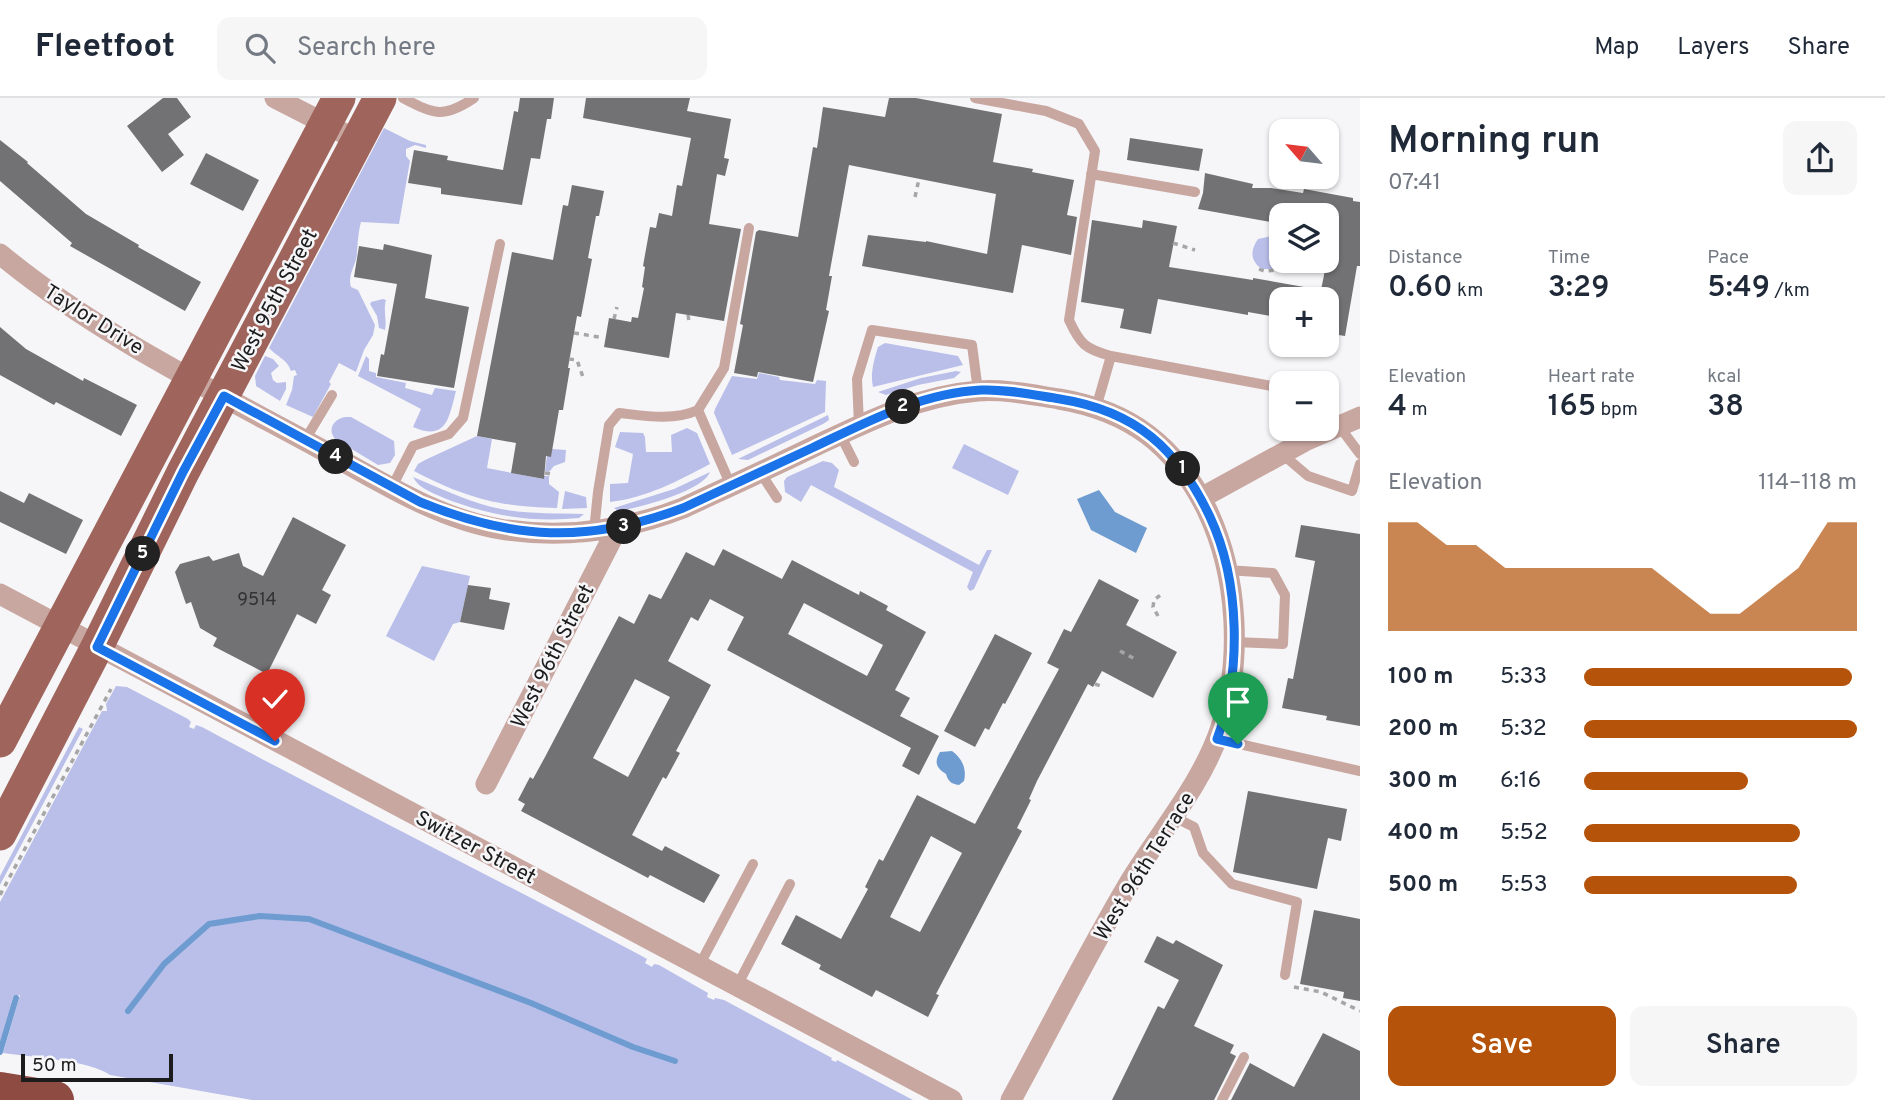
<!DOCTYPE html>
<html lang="en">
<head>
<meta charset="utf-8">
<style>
	:root { --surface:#fff; --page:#f6f6f7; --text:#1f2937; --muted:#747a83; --line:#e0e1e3; --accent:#b45309 }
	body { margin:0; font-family:Overpass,sans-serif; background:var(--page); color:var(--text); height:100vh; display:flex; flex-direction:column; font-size:26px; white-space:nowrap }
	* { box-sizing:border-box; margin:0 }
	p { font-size:23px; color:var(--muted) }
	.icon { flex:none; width:38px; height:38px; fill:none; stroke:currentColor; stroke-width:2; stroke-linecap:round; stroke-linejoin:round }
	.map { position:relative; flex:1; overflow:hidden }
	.drawer { display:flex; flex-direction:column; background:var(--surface); width:525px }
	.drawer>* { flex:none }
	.needle { width:46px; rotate:298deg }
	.buttons { position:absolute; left:1269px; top:21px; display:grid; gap:14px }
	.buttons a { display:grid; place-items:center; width:70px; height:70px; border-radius:14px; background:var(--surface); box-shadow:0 2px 5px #0004; font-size:35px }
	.scale { position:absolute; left:21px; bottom:18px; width:152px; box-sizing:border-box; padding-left:7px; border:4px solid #1c1c1c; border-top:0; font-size:19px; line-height:24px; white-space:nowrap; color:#1c1c1c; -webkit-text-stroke:5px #f6f6f8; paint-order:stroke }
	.pin { position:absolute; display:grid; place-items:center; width:60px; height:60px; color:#fff; margin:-72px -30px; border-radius:50% 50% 50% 0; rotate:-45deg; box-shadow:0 0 7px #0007 }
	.pin .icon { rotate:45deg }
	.km { position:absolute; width:35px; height:35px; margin:-18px; border-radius:50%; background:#222; color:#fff; font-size:19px; line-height:35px; text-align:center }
	.round { display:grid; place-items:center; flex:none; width:74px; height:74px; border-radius:14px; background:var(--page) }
	.head { display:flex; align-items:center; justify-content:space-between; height:119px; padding:0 28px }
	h1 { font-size:38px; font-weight:600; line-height:52px }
	.stats { display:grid; grid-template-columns:repeat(3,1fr); gap:10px; height:119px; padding:7px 28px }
	.stats div { display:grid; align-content:center }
	.stats b { font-size:30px; font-weight:600 }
	.stats small { font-size:19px; font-weight:400 }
	.stats p { font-size:19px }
	.chart { height:196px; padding:14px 28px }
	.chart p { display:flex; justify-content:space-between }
	.chart svg { width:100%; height:126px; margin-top:7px; fill:var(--accent); opacity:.7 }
	.cta { display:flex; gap:14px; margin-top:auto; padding:14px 28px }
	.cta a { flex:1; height:80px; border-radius:14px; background:var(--accent); color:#fff; font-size:28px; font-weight:600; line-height:80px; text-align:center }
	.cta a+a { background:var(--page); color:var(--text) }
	ul { padding:0 28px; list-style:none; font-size:23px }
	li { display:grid; grid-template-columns:112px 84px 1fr; align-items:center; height:52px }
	li i { height:18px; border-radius:9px; background:var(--accent) }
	header { display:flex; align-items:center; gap:42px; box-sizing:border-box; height:98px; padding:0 35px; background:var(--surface); border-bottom:2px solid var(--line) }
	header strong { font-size:33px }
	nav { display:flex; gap:38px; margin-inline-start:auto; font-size:24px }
	.search { width:490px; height:63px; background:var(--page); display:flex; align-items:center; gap:18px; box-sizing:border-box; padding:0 24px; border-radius:14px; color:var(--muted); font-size:26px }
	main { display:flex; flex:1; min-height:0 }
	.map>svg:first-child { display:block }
	.green { fill:#babfea }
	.water { fill:#6e9cd0 }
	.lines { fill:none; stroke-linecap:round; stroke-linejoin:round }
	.stream { stroke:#6e9cd0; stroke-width:6 }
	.building { fill:#727274; fill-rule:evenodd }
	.path { stroke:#a6a6a7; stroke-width:3.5; stroke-dasharray:5 5; stroke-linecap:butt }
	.service { stroke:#c9a7a1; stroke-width:10 }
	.minor { stroke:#c9a7a1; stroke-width:21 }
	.primary { stroke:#9f645b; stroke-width:33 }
	.motorway { stroke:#8e4b42; stroke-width:38 }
	.route-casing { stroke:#fff; stroke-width:14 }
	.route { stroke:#1a73e8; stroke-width:9 }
	.labels { text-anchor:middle; stroke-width:5; stroke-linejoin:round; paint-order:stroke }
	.number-label { font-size:18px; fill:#323232 }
	.street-label { font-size:21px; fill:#1c1c1c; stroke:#f6f6f8 }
</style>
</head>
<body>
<header>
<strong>Fleetfoot</strong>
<div class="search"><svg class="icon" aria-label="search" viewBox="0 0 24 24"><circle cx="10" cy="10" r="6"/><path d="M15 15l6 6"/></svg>Search here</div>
<nav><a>Map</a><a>Layers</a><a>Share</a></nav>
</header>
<main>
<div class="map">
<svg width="1360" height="1002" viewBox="0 0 1360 1002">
	<rect width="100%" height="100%" fill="#f6f6f8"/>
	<path class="green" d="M384,30l26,13 16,4v3l-11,-3 -9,4v7l4,5 -11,63 -38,-2c-3,11 -3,20 -4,30 0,13 -10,22 -6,35l7,3 17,35 -2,10 -9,15 -8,22 -17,-9 -10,19 2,2 -18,33 -27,-12 6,-15 2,-14 3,-1 -2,-5 -4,1c-4,-12 -14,-14 -22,-23z
		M1272,138h9v25h8l-13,8h-14c-12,-8 -12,-19 -4,-30z
		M383,201l3,1c-3,10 1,19 -1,30l-6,-2 -2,-12 -7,-12 1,-2z
		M885,245l73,13 5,9 -90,22c-3,-12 1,-28 5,-40z
		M265,258l8,3 6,7 -8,7 2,7 4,3 9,-1v7l-6,12 -24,-15 -1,-10z
		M366,258l3,3v12l7,2v4l30,6 -1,5 27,7 3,-7 21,3c-7,26 -9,51 -43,36l8,-18 -63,-33z
		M956,273l5,1 -7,6 -36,7 -32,10 -8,-3 43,-14z
		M759,275l20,4 1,3 35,4 2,-4 9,1 -1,31 -93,43 -18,-42 1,-4 17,-33 25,3z
		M828,317l1,5 -6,4 -75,36 -10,-1z
		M345,319h6l43,24 1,14 -5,8 -12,2 -43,-26c-8,-10 -1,-20 10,-22z
		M687,330l10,5 13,31c-32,17 -64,34 -100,38v-18l18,-1 5,-29 -18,-7 5,-15 23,1 2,4 1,15h26l-1,-17z
		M477,338l15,3 -5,29 56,11 1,-3h5v8l10,8 -2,16c-58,-1 -91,-10 -143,-37l4,-7 7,-4z
		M964,346l55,27 -11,24 -56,-27z
		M552,351l14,1 -1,12 -11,4 -5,6 -4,-1 2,-15h4z
		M823,363l9,2 7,7 -5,17 145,78 8,-15h5l-18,39 -4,2 -3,-4 6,-15 -162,-87 -10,17 -16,-10 -1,-11 3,-4z
		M710,374c-7,19 -71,36 -92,39l-4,-3 60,-19z
		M413,379c29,12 58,26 88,32 27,5 55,4 83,5l-5,4c-47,5 -92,-3 -135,-20 -11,-5 -26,-10 -31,-21z
		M565,393l21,6 1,11 -25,1z
		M422,468l48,10 -10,46 -7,2 -19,37 -48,-25z
		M116,588l11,1 61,32 3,3 -2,5 5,2 2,-4 6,2c145,78 293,151 438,228l7,4 -2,4 7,4 2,-3 5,1 49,28 -1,4 7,3 1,-2 9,2 108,58 -1,2 5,2 1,-2 76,40h-661l-142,-25c-21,-15 -80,-18 -107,-22l17,-58 -7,2 -13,46v-141l102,-191h5l-1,-7z
		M79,629l4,2 -83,156v-9z"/>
	<path class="water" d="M1099,392l16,22 32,16 -11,25 -45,-23 -14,-31z
		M952,653c10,7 15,18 12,30l-5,4c-8,-1 -11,-4 -13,-11 -10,-6 -12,-12 -6,-22z"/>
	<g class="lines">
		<path class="stream" d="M128,913l36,-47 45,-40 51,-8 49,3 222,84 102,44 42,14
			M0,954l16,-54"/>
	</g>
	<path class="building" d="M163,0h14l14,19 -23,17 16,21 -22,17 -35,-46z
		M520,0h34l-3,21h-4l-7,40 -9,-1 -9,47 -81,-11v-6l-33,-5 6,-33 34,6 -1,4 56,10 11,-59 4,1z
		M586,0h104l-3,13 44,8 -7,39 5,1 -4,17 -8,-2 -8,50 32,5 -17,92 -48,-8 -7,45 -65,-11 5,-29 22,4 1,-5 6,1 6,-30 -2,-1 3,-20 -2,-1 7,-39 6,1 3,-15 13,3 5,-31 5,1 9,-48 -108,-20z
		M889,0h27l86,16 -9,48 40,7 -1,3 42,8 -7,35 10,2 -6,38 -49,-10 -9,48 -151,-27 6,-31 58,7v-1l61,13 9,-60 -147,-29 -20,111h3l-6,34 3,1 -16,71 -55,-10 -1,5 -23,-4 9,-48 -3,-1 16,-92 3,-2 39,7 15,-90 4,1 6,-41 62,10z
		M1130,40l73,11 -4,22 -72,-11z
		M0,42l28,22 -1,1 59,51 53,31 -1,2 63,35 -16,29 -115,-65 2,-3 -72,-62z
		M206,55l53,27 -16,31 -53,-27z
		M1205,75l48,11 -1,4h19l32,5 1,-4 49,9v3l7,1v64h-3l-12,70 -19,-3v-34h-45v19l-33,-6v3l-90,-16 -7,35 -31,-6 4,-19 -43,-7 11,-82 50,8 1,-8 34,6 -8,41 84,13v-2l68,12 12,-59 -7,-1v-15h-45v9l-83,-15 5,-16z
		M572,87l32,6 -5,25h-3l-8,42 4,1 -11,58 -4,-1 -9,52h2l-7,42h-4l-8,47 -5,-1 -2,23 -33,-6 5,-30 -39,-7 35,-184 41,8 10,-55 5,1z
		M384,146l48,11 -7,43 44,9 -15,81 -77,-12 4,-22 3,1 13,-71 -43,-7 5,-31 24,4z
		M0,229l26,22 57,32 1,-3 53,27 -16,31 -65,-34 -2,3 -54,-30z
		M0,393l24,12 5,-10 54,27 -17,34 -66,-32z
		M293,419l53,28 -24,45 9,5 -15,29 -19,-10 -30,60 -54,-28 4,-8 -17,-10 -9,-26 -5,2 -11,-32 5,-8 29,-8 4,5 26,-8 4,13 20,10z
		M1301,427l59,9v192l-34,-6 1,-4 -45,-8 6,-30 5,1 22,-118 -20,-4z
		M723,451l59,30 10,-19 67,35 1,-4 28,15 -2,4 40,22 -31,58 15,8 -10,18 39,20 -20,39 -17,-9 9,-18 -184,-98 17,-33 -34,-18 -12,22 -7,-4 -23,44 43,24 -35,66 4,2 -14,26 -3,-2 -31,58 30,16 3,-5 55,29 -16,28 -54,-28 -2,3 -127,-67 4,-7 -7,-4 12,-23 3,2 12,-22 74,-141 15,8 15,-30 12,5 25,-47 28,14zM804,505l79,42 -16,31 -79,-42zM635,581l35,18 -42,80 -35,-19z
		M1099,481l40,21 -13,25 51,27 -24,46 -51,-27 -9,16 -5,-3 -51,97 -8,18 2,1 -14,28 5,3 -86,163 3,1 -11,22 -52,-27 -4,7 -53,-28 2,-4 -40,-21 15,-29 45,24 27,-50 -3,-2 14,-28 4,2 34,-66 58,29 84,-155 -12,-6 17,-34 7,3zM931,738l31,17 -42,79 -30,-15z
		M468,487l23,3 -2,11 21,4 -6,27 -44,-8z
		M995,536l37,19 -27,51 -2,-1 -14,27 -4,-2 -10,19 -31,-16z
		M1248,693l99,18 -6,32 -13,-3 -11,51 -84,-17z
		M1314,812l46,9v82l-17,-3 1,-6 -44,-8z
		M1157,838l16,8 3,-4 47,25 -29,61 40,19 -4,8 6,3 -22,44h-102l46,-94 6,3 15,-29 -35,-18z
		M1323,935l37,18v49h-129l19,-37 44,24z"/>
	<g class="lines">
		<path class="path" d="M915,99l4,-18
			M1173,145l22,7
			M1259,171l5,2 15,-1
			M688,217l1,6
			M614,221l3,-12
			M574,235l25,4
			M569,261l8,1 7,20
			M545,375l6,1
			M1158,518l-5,-9 1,-7 9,-7
			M1120,553l15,8
			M1095,586l6,2
			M0,797l111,-206
			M1294,889l27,5 39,19"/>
		<path class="service" d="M403,0c31,16 40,21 71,0
			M975,0l71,13 33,13 16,27 -26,169c11,24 16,29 42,36l161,30 9,16
			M1091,76l104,18
			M1096,310l15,-52
			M698,312l26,-42 25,-140
			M859,327l-2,-46 15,-49 100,15 6,46
			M1339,328l21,28
			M840,336l14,28
			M305,342l27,-45
			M1281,355l27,23 44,15 8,-27
			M760,374l17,26
			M392,389l21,-41 36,-12 14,-16 37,-174
			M594,433l4,-39 11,-67 10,-12c26,3 55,8 79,-3l33,76
			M1227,472l46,3 12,22 -2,49 -50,-2
			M1217,641l143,32
			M1172,718l22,11 9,26 29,31 65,18 -12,73
			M699,868l54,-102
			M737,888l53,-102
			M1222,1002l22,-43"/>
		<path class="minor" d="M275,0l82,42
			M0,156c94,78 210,135 317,193 58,31 118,71 183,82 63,10 124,2 183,-21 43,-20 87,-40 130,-61 53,-25 105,-51 165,-56 27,-2 55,4 81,8 71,12 116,46 148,111 31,65 36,151 13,220 -19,55 -59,101 -89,150 -43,72 -80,147 -120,220
			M1201,400l104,-57 55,-24
			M0,496l952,506
			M486,686l131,-255"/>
		<path class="primary" d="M0,643l339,-643
			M0,736l97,-187 86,-175 197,-374"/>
		<path class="motorway" d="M0,993l55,9"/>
	</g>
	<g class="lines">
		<g class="route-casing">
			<path id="route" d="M275,643l-178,-94 86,-175 41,-76 196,106c93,38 167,42 263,6 43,-20 86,-40 129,-60 53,-25 108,-55 169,-58 26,-1 53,5 79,9 76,12 118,50 150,118 30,64 32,156 7,222l21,5"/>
		</g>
		<use href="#route" class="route"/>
	</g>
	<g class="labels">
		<g class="number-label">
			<text x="257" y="507">9514</text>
		</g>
		<g class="street-label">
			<text transform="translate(274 202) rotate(-62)" y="7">West 95th Street</text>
			<text transform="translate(94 221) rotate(32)" y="7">Taylor Drive</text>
			<text transform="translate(552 558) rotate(-63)" y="7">West 96th Street</text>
			<text transform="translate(476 749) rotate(28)" y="7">Switzer Street</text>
			<text transform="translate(1144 768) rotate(-58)" y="7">West 96th Terrace</text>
		</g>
	</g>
</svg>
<div class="buttons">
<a><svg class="needle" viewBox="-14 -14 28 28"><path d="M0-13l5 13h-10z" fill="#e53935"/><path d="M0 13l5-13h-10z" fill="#747a83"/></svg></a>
<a><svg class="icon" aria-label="layers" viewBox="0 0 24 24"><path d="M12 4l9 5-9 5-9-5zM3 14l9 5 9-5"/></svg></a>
<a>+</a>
<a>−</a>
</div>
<div class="scale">50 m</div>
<div class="pin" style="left:1238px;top:646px;background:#1e9e55"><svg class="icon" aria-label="arrive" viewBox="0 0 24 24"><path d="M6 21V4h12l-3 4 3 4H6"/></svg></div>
<div class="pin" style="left:275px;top:643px;background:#d93025"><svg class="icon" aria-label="check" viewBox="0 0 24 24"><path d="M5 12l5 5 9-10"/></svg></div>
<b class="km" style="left:1183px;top:371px">1</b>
<b class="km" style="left:903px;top:309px">2</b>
<b class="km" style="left:624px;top:429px">3</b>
<b class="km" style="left:336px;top:359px">4</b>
<b class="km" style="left:143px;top:456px">5</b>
</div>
<section class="drawer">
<div class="head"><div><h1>Morning run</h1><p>07:41</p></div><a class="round"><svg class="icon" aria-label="share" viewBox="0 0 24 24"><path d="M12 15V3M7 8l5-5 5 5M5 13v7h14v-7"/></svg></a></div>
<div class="stats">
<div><p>Distance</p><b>0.60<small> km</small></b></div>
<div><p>Time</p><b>3:29</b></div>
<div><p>Pace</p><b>5:49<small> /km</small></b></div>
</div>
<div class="stats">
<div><p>Elevation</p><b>4<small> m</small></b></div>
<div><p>Heart rate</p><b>165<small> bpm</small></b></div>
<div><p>kcal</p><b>38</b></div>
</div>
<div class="chart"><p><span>Elevation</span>114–118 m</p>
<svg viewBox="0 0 160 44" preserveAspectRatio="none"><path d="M0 44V6L10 6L20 14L30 14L40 22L50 22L60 22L70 22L80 22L90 22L100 30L110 38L120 38L130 30L140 22L150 6L160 6V44z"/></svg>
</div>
<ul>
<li><b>100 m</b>5:33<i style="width:98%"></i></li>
<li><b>200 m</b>5:32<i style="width:100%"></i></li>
<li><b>300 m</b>6:16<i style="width:60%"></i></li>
<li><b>400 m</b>5:52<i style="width:79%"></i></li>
<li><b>500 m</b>5:53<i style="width:78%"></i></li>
</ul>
<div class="cta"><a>Save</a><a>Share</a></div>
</section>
</main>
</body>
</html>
